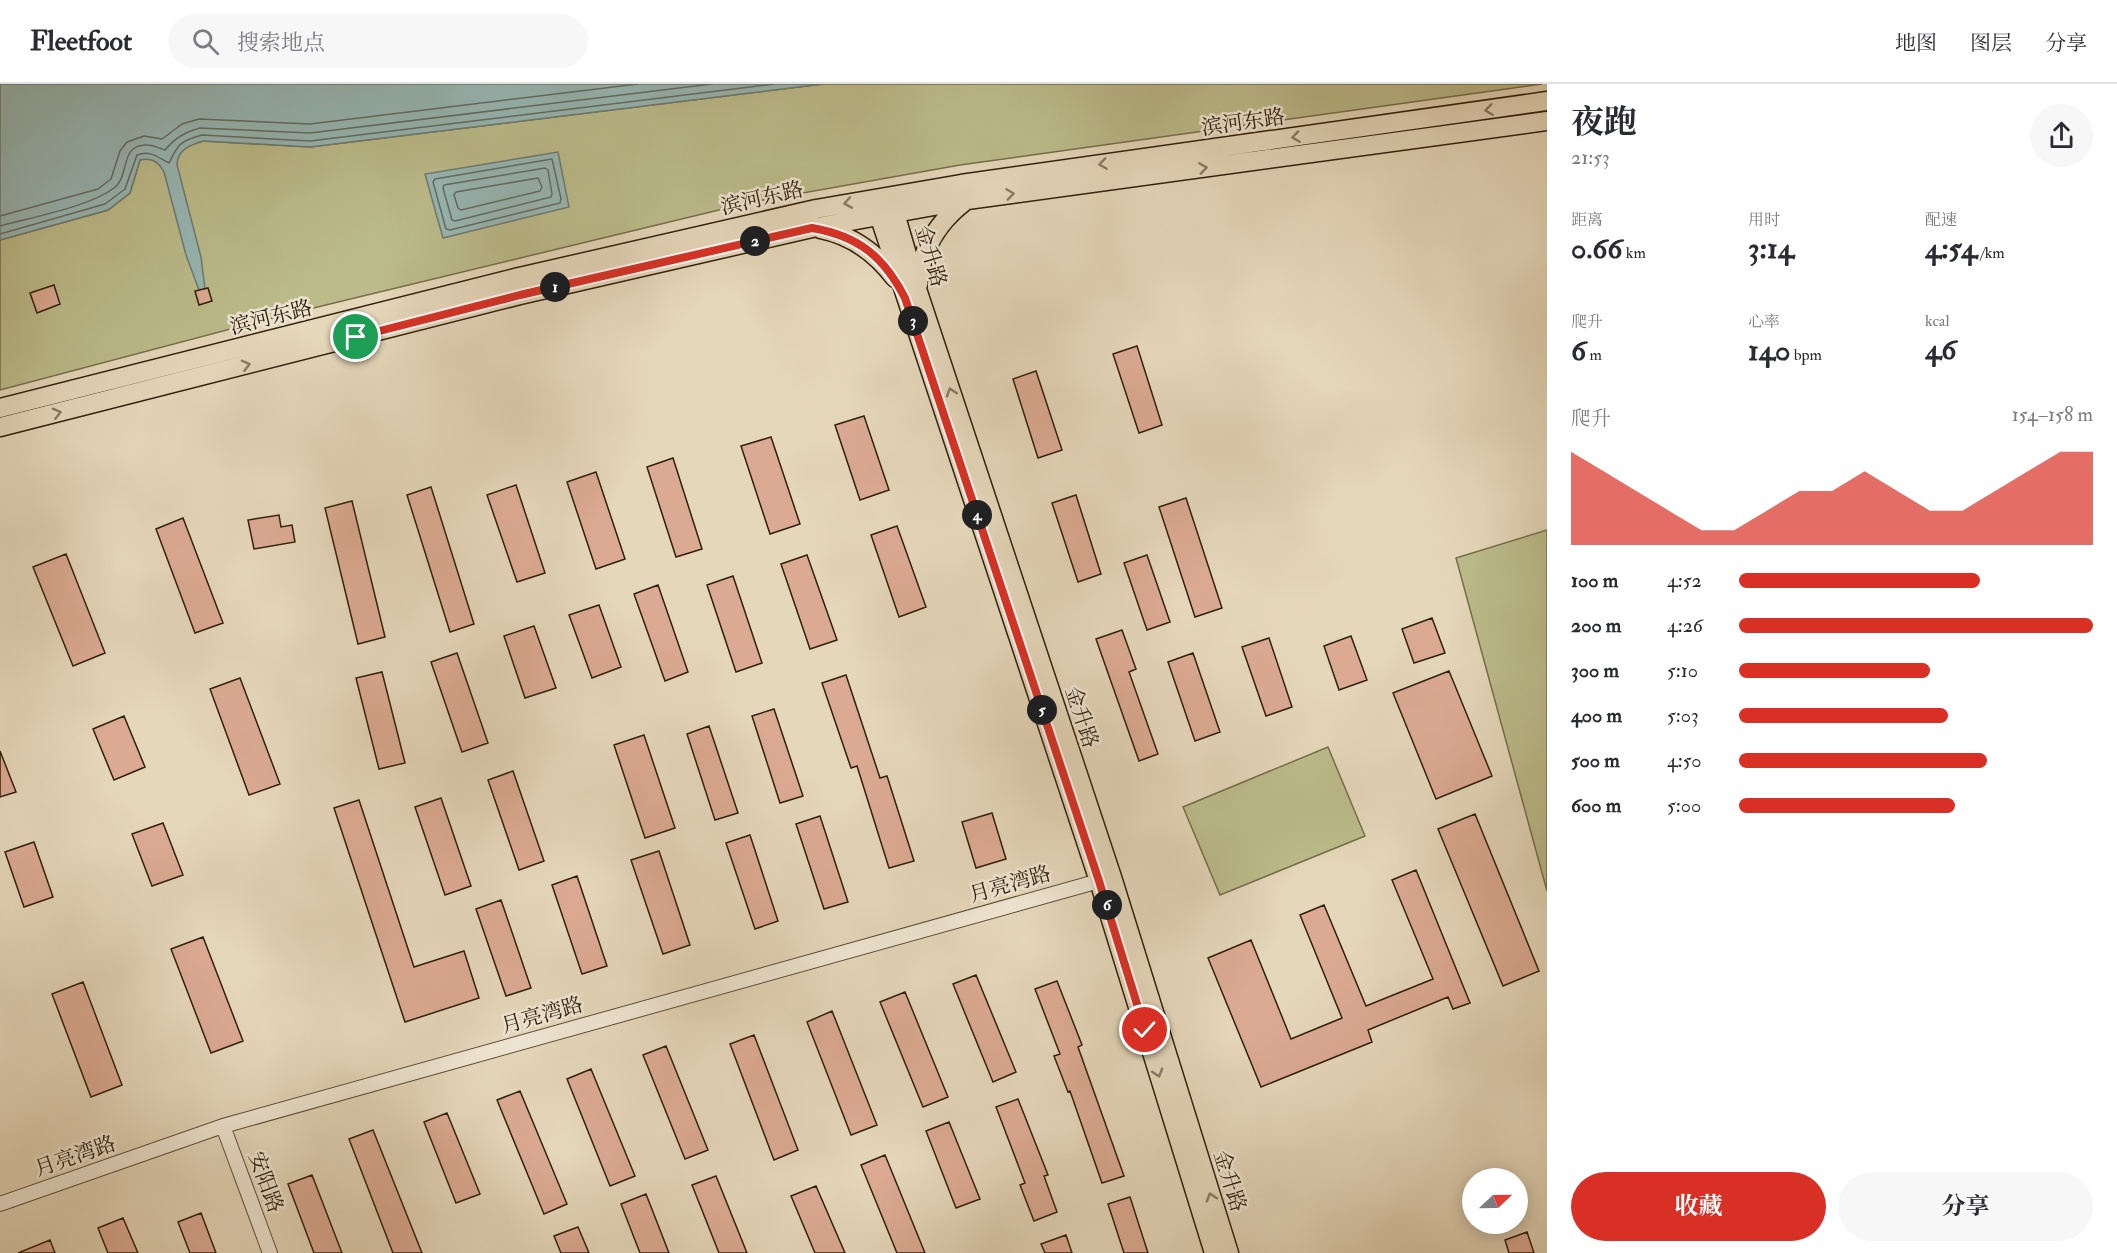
<!DOCTYPE html>
<html lang="zh">
<head>
<meta charset="utf-8">
<style>
	:root { --surface:#fff; --page:#f7f7f7; --text:#2b2b33; --muted:#7c7c81; --line:#e1e1e2; --accent:#d93025 }
	body { margin:0; font-family:"IM FELL Double Pica","Noto Serif SC",serif; background:var(--page); color:var(--text); height:100vh; display:flex; flex-direction:column; font-size:22px; white-space:nowrap }
	* { box-sizing:border-box; margin:0 }
	p { font-size:20px; color:var(--muted) }
	.icon { flex:none; width:33px; height:33px; fill:none; stroke:currentColor; stroke-width:2; stroke-linecap:round; stroke-linejoin:round }
	.map { position:relative; flex:1; overflow:hidden }
	.drawer { display:flex; flex-direction:column; background:var(--surface); width:570px }
	.drawer>* { flex:none }
	.needle { width:39px; rotate:68deg }
	.tools { position:absolute; left:1462px; top:1084px; display:grid; gap:12px }
	.tools a { display:grid; place-items:center; width:66px; height:66px; border-radius:50%; background:var(--surface); box-shadow:0 3px 15px #0003; font-size:30px }
	.pin { position:absolute; display:grid; place-items:center; width:51px; height:51px; color:#fff; margin:-26px; border:3px solid #fff; border-radius:50%; box-shadow:0 2px 6px #0007 }
	.km { position:absolute; width:30px; height:30px; margin:-15px; border-radius:50%; background:#222; color:#fff; font-size:16px; line-height:30px; text-align:center }
	.round { display:grid; place-items:center; flex:none; width:63px; height:63px; border-radius:32px; background:var(--page) }
	.head { display:flex; align-items:center; justify-content:space-between; height:102px; padding:0 24px }
	h1 { font-size:33px; font-weight:700; line-height:45px }
	.metrics { display:grid; grid-template-columns:repeat(3,1fr); gap:9px; height:102px; padding:6px 24px }
	.metrics div { display:grid; align-content:center }
	.metrics b { font-size:30px; font-weight:700 }
	.metrics small { font-size:16px; font-weight:400 }
	.metrics p { font-size:16px }
	.chart { height:168px; padding:12px 24px }
	.chart p { display:flex; justify-content:space-between }
	.chart svg { width:100%; height:108px; margin-top:6px; fill:var(--accent); opacity:.7 }
	.button { display:flex; gap:12px; margin-top:auto; padding:12px 24px }
	.button a { flex:1; height:69px; border-radius:36px; background:var(--accent); color:#fff; font-size:24px; font-weight:700; line-height:69px; text-align:center }
	.button a+a { background:var(--page); color:var(--text) }
	ul { padding:0 24px; list-style:none; font-size:20px }
	li { display:grid; grid-template-columns:96px 72px 1fr; align-items:center; height:45px }
	li i { height:15px; border-radius:8px; background:var(--accent) }
	header { display:flex; align-items:center; gap:36px; box-sizing:border-box; height:84px; padding:0 30px; background:var(--surface); border-bottom:2px solid var(--line) }
	header strong { font-size:28px }
	nav { display:flex; gap:33px; margin-inline-start:auto; font-size:21px }
	.search { width:420px; height:54px; background:var(--page); display:flex; align-items:center; gap:15px; box-sizing:border-box; padding:0 21px; border-radius:33px; color:var(--muted); font-size:22px }
	main { display:flex; flex:1; min-height:0 }
	.map>svg:first-child { display:block }
	.green { fill:#bcbc8b; stroke:#766e4c; stroke-width:1.5 }
	.water { fill:#97b8b6; stroke:#6e7b72; stroke-width:1.5 }
	.lines { fill:none; stroke-linecap:round; stroke-linejoin:round }
	.shore { stroke:#646c62; stroke-width:1.5 }
	.building { fill:#dcaa93; stroke:#30200d; stroke-width:1.5 }
	.minor-casing { stroke:#5d4e38; stroke-width:16 }
	.major-casing { stroke:#30200d; stroke-width:21 }
	.minor { stroke:#eee5d2; stroke-width:14 }
	.major { stroke:#e5d7ba; stroke-width:18 }
	.oneway { stroke:#8a7c64 }
	.route-casing { stroke:#fff; stroke-width:12 }
	.route { stroke:#d93025; stroke-width:8 }
	.labels { text-anchor:middle; stroke-width:5; stroke-linejoin:round; paint-order:stroke }
	.street-label { font-size:21px; fill:#30200d; stroke:#eee5d2 }
</style>
</head>
<body>
<header>
<strong>Fleetfoot</strong>
<div class="search"><svg class="icon" aria-label="search" viewBox="0 0 24 24"><circle cx="10" cy="10" r="6"/><path d="M15 15l6 6"/></svg>搜索地点</div>
<nav><a>地图</a><a>图层</a><a>分享</a></nav>
</header>
<main>
<div class="map">
<svg width="1547" height="1169" viewBox="0 0 1547 1169">
	<rect width="100%" height="100%" fill="#e5d7ba"/>
	<filter id="stains"><feTurbulence type="fractalNoise" baseFrequency=".00333" numOctaves="4"/><feColorMatrix values="0 0 0 0 .2 0 0 0 0 .09 0 0 0 0 .02 0 0 0 .5 -.17"/></filter>
	<radialGradient id="worn" r=".72"><stop offset=".6" stop-color="#630" stop-opacity="0"/><stop offset="1" stop-color="#630" stop-opacity=".3"/></radialGradient>
	<path class="green" d="M823,0h719l-582,81 -208,37 -476,115 -276,73v-150l108,-30 22,-17 10,-33 63,-19 107,6z
		M1547,446v361l-91,-333z
		M1328,663l37,89 -145,59 -37,-88z"/>
	<path class="water" d="M0,0h823l-513,63 -107,-6c-13,4 -26,9 -26,24l24,92 4,32 -6,1 -13,-35 -22,-83c-5,-10 -12,-15 -24,-12l-10,33 -22,17 -108,30z
		M558,68l11,55 -126,31 -18,-64z"/>
	<g class="lines">
		<path class="shore" d="M552,75l9,40 -1,4 -110,27 -4,-1 -13,-47 2,-3z
			M545,84l3,2 4,24 -1,3 -96,24 -3,-1 -9,-32 1,-3z
			M538,94l4,9 -2,4 -79,19 -3,-2 -4,-13 2,-3z
			M0,132l98,-27 13,-10 9,-28 7,-9 17,-6 18,3 20,-15 17,-5 111,5 328,-40
			M0,142c32,-9 89,-19 114,-38 16,-11 5,-44 33,-43 6,0 12,3 18,5 10,-12 20,-18 35,-22l110,5 402,-49
			M0,150l105,-30 20,-15 12,-34c14,-5 20,2 32,8 9,-19 11,-22 33,-28l108,6 464,-57"/>
	</g>
	<path class="building" d="M54,201l6,19 -23,9 -7,-20z
		M208,204l4,13 -13,4 -4,-14z
		M1137,262l25,79 -23,8 -26,-79z
		M1036,287l26,79 -24,8 -25,-79z
		M864,332l25,74 -29,10 -25,-75z
		M771,353l29,87 -30,10 -29,-88z
		M673,374l29,91 -26,8 -29,-90z
		M596,388l29,87 -29,10 -29,-87z
		M516,401l29,88 -28,9 -30,-87z
		M431,403l43,137 -24,8 -43,-137z
		M1076,411l25,79 -23,8 -26,-79z
		M1186,414l36,110 -27,9 -36,-110z
		M352,417l33,136 -27,7 -33,-136z
		M279,431l2,12 11,-2 3,17 -41,7 -6,-29z
		M183,434l40,105 -28,10 -39,-104z
		M897,442l29,81 -27,10 -28,-82z
		M66,470l39,99 -32,13 -40,-99z
		M807,471l30,85 -27,9 -29,-85z
		M1147,471l23,67 -23,8 -23,-67z
		M733,492l29,87 -26,9 -29,-87z
		M658,501l30,87 -23,9 -31,-87z
		M599,521l22,62 -29,11 -23,-63z
		M1432,534l13,35 -31,10 -12,-34z
		M534,542l22,62 -31,10 -21,-62z
		M1122,546l14,39 -7,3 29,82 -19,7 -43,-122z
		M1351,552l16,44 -28,10 -15,-44z
		M1269,554l23,69 -26,9 -24,-69z
		M457,569l31,90 -26,9 -31,-90z
		M1193,569l27,79 -25,9 -27,-79z
		M1449,587l43,105 -56,23 -43,-106z
		M382,588l23,91 -26,6 -23,-91z
		M846,591l34,103 7,-2 27,85 -25,7 -32,-102 -6,2 -29,-85z
		M240,594l40,106 -31,11 -39,-106z
		M774,625l29,87 -23,7 -28,-87z
		M124,632l21,51 -31,13 -21,-51z
		M709,642l29,87 -23,7 -28,-86z
		M644,651l31,93 -30,10 -31,-93z
		M0,667l16,41 -16,5z
		M513,687l31,90 -25,9 -31,-90z
		M441,714l30,88 -26,9 -30,-88z
		M359,716l55,167 50,-16 15,47 -74,24 -71,-214z
		M992,729l14,46 -30,9 -14,-46z
		M1475,730l64,157 -36,15 -65,-157z
		M820,732l28,86 -24,7 -28,-85z
		M163,739l20,52 -31,11 -20,-52z
		M750,751l28,86 -23,8 -29,-86z
		M34,758l19,55 -29,10 -19,-55z
		M659,767l31,94 -27,9 -32,-94z
		M1416,786l54,133 -17,6 -5,-12 -80,33 4,12 -111,45 -53,-129 43,-18 40,99 51,-21 -42,-103 24,-10 42,101 67,-27 -41,-99z
		M577,792l30,90 -25,8 -30,-89z
		M501,816l30,88 -25,8 -30,-87z
		M203,853l40,104 -32,12 -40,-104z
		M976,891l40,97 -23,10 -40,-98z
		M1057,897l25,64 -4,2 46,129 -22,7 -32,-92 -2,1 -14,-36 6,-2 -25,-65z
		M83,898l39,103 -31,12 -39,-103z
		M905,908l43,105 -25,10 -43,-105z
		M832,927l45,114 -26,10 -44,-113z
		M754,951l44,115 -24,10 -44,-116z
		M666,962l42,104 -23,9 -42,-104z
		M591,985l44,107 -25,10 -43,-107z
		M520,1007l47,113 -23,10 -47,-114z
		M1018,1015l30,76 -4,1 13,36 -23,9 -14,-36 5,-2 -29,-76z
		M447,1029l33,81 -24,9 -32,-81z
		M949,1038l31,77 -24,9 -30,-77z
		M373,1046l49,123h-29l-44,-114z
		M885,1071l40,98h-28l-36,-88z
		M312,1091l30,78h-28l-26,-69z
		M716,1092l31,77h-28l-27,-68z
		M816,1102l29,67h-30l-24,-57z
		M646,1110l23,59h-29l-19,-49z
		M1130,1113l18,56h-24l-16,-49z
		M201,1129l15,40h-26l-12,-31z
		M123,1134l15,35h-30l-10,-25z
		M578,1143l11,26h-28l-7,-17z
		M1527,1148l7,21h-25l-4,-13z
		M1066,1151l6,18h-27l-4,-9z
		M50,1156l5,13h-37z"/>
	<g class="lines">
		<g class="minor-casing">
			<path id="minor" d="M223,1042l47,127
				M0,1120l223,-78 876,-245"/>
		</g>
		<g class="major-casing">
			<path id="major" d="M892,119l26,89 194,585 117,376
				M876,122l223,675 115,372
				M820,145c32,6 56,24 75,49
				M918,201c3,-36 19,-62 46,-83
				M0,324l515,-130 301,-69 145,-25 586,-83
				M0,343l520,-132 292,-67 155,-28 580,-79"/>
		</g>
		<use href="#minor" class="minor"/>
		<use href="#major" class="major"/>
	</g>
	<defs><path id="oneway-chevron" d="M-2-3.5L2.5 0L-2 3.5" fill="none" stroke-width="1.6" stroke-linecap="round" stroke-linejoin="round" transform="scale(1.5)"/></defs>
	<g class="oneway">
		<use href="#oneway-chevron" transform="translate(1489 26) rotate(172)"/>
		<use href="#oneway-chevron" transform="translate(1296 53) rotate(172)"/>
		<use href="#oneway-chevron" transform="translate(1103 80) rotate(172)"/>
		<use href="#oneway-chevron" transform="translate(1203 84) rotate(-8)"/>
		<use href="#oneway-chevron" transform="translate(1010 110) rotate(-8)"/>
		<use href="#oneway-chevron" transform="translate(848 119) rotate(170)"/>
		<use href="#oneway-chevron" transform="translate(246 281) rotate(-14)"/>
		<use href="#oneway-chevron" transform="translate(951 308) rotate(-108)"/>
		<use href="#oneway-chevron" transform="translate(57 329) rotate(-14)"/>
		<use href="#oneway-chevron" transform="translate(1158 989) rotate(73)"/>
		<use href="#oneway-chevron" transform="translate(1211 1113) rotate(-107)"/>
	</g>
	<g class="lines">
		<g class="route-casing">
			<path id="route" d="M356,253l164,-42 292,-67c47,8 72,29 93,70l194,583 46,149"/>
		</g>
		<use href="#route" class="route"/>
	</g>
	<g class="labels">
		<g class="street-label">
			<text transform="translate(1243 38) rotate(-8)" y="7">滨河东路</text>
			<text transform="translate(762 114) rotate(-13)" y="7">滨河东路</text>
			<text transform="translate(931 172) rotate(74)" y="7">金升路</text>
			<text transform="translate(271 233) rotate(-14)" y="7">滨河东路</text>
			<text transform="translate(1082 633) rotate(72)" y="7">金升路</text>
			<text transform="translate(1010 800) rotate(-16)" y="7">月亮湾路</text>
			<text transform="translate(542 931) rotate(-16)" y="7">月亮湾路</text>
			<text transform="translate(75 1072) rotate(-19)" y="7">月亮湾路</text>
			<text transform="translate(1230 1097) rotate(73)" y="7">金升路</text>
			<text transform="translate(266 1098) rotate(70)" y="7">安阳路</text>
		</g>
	</g>
	<rect width="100%" height="100%" filter="url(#stains)"/>
	<rect width="100%" height="100%" fill="url(#worn)"/>
</svg>
<div class="tools">
<a><svg class="needle" viewBox="-14 -14 28 28"><path d="M0-13l5 13h-10z" fill="#e53935"/><path d="M0 13l5-13h-10z" fill="#7c7c81"/></svg></a>
</div>
<div class="pin" style="left:356px;top:253px;background:#1e9e55"><svg class="icon" aria-label="arrive" viewBox="0 0 24 24"><path d="M6 21V4h12l-3 4 3 4H6"/></svg></div>
<div class="pin" style="left:1145px;top:946px;background:#d93025"><svg class="icon" aria-label="check" viewBox="0 0 24 24"><path d="M5 12l5 5 9-10"/></svg></div>
<b class="km" style="left:555px;top:203px">1</b>
<b class="km" style="left:755px;top:157px">2</b>
<b class="km" style="left:913px;top:237px">3</b>
<b class="km" style="left:977px;top:431px">4</b>
<b class="km" style="left:1042px;top:626px">5</b>
<b class="km" style="left:1107px;top:821px">6</b>
</div>
<section class="drawer">
<div class="head"><div><h1>夜跑</h1><p>21:53</p></div><a class="round"><svg class="icon" aria-label="share" viewBox="0 0 24 24"><path d="M12 15V3M7 8l5-5 5 5M5 13v7h14v-7"/></svg></a></div>
<div class="metrics">
<div><p>距离</p><b>0.66<small> km</small></b></div>
<div><p>用时</p><b>3:14</b></div>
<div><p>配速</p><b>4:54<small> /km</small></b></div>
</div>
<div class="metrics">
<div><p>爬升</p><b>6<small> m</small></b></div>
<div><p>心率</p><b>140<small> bpm</small></b></div>
<div><p>kcal</p><b>46</b></div>
</div>
<div class="chart"><p><span>爬升</span>154–158 m</p>
<svg viewBox="0 0 160 44" preserveAspectRatio="none"><path d="M0 44V6L10 14L20 22L30 30L40 38L50 38L60 30L70 22L80 22L90 14L100 22L110 30L120 30L130 22L140 14L150 6L160 6V44z"/></svg>
</div>
<ul>
<li><b>100 m</b>4:52<i style="width:68%"></i></li>
<li><b>200 m</b>4:26<i style="width:100%"></i></li>
<li><b>300 m</b>5:10<i style="width:54%"></i></li>
<li><b>400 m</b>5:03<i style="width:59%"></i></li>
<li><b>500 m</b>4:50<i style="width:70%"></i></li>
<li><b>600 m</b>5:00<i style="width:61%"></i></li>
</ul>
<div class="button"><a>收藏</a><a>分享</a></div>
</section>
</main>
</body>
</html>
